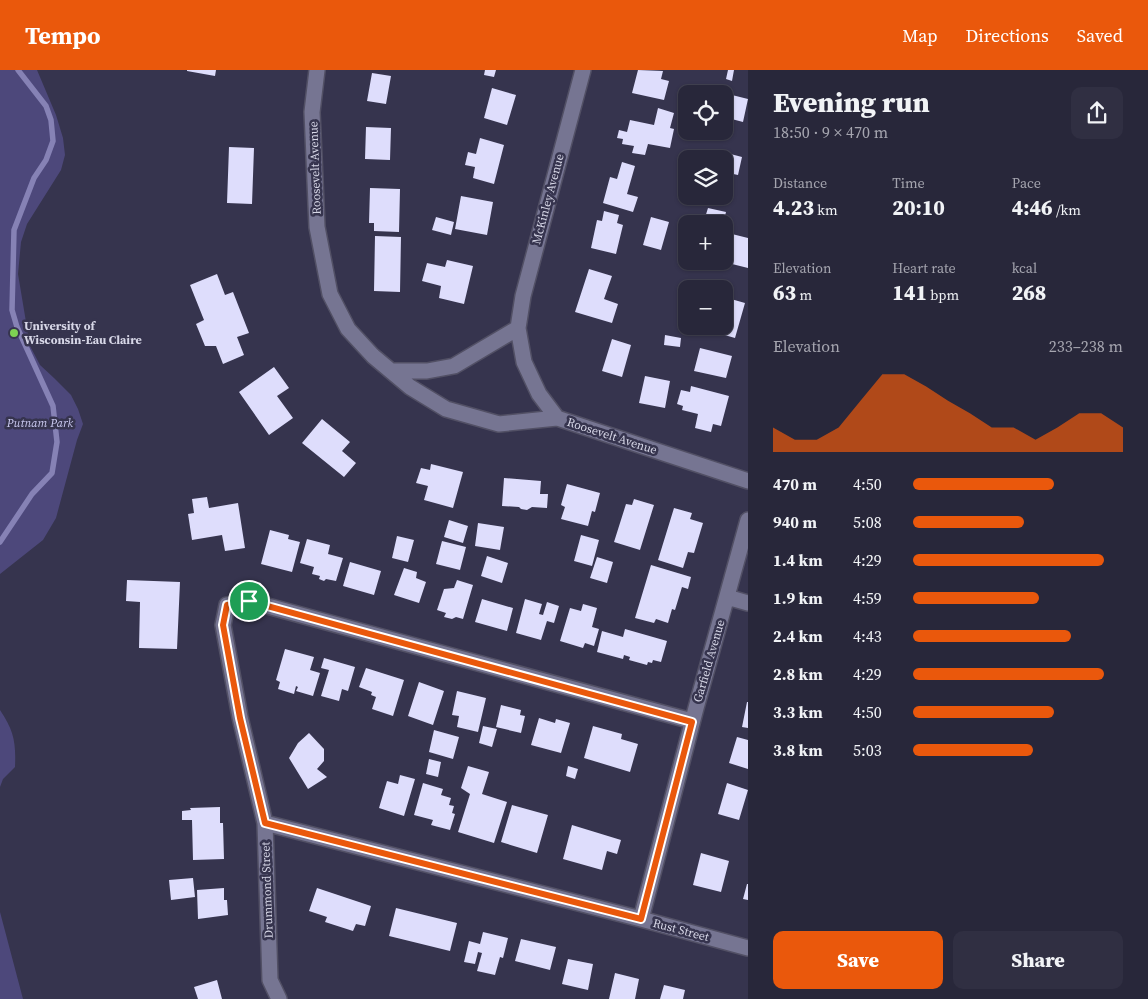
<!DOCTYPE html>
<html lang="en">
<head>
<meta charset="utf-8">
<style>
	:root { --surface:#28273a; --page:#302f42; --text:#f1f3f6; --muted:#a5a5af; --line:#444454; --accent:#ea580c }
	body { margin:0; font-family:"Source Serif 4",serif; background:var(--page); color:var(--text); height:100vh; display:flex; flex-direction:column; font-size:19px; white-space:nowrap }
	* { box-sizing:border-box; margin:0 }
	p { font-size:16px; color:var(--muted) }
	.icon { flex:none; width:28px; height:28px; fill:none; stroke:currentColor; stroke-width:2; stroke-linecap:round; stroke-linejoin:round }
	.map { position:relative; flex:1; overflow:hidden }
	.side { display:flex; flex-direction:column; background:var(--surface); width:400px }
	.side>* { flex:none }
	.tools { position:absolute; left:678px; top:15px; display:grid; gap:10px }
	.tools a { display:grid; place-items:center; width:55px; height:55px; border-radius:10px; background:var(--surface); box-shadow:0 1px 4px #0004,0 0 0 1px var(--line); font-size:25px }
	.pin { position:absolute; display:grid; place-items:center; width:42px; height:42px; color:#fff; margin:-21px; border:2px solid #fff; border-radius:50%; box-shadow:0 1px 5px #0007 }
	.round { display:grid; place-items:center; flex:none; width:52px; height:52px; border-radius:10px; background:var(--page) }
	.overview { display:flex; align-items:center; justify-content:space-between; height:85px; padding:0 25px }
	h1 { font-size:28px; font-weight:800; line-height:38px }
	.metrics { display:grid; grid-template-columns:repeat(3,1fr); gap:8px; height:85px; padding:5px 25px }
	.metrics div { display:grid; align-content:center }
	.metrics b { font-size:21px; font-weight:800 }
	.metrics small { font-size:14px; font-weight:400 }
	.metrics p { font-size:14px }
	.chart { height:140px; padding:10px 25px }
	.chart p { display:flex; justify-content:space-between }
	.chart svg { width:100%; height:90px; margin-top:5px; fill:var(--accent); opacity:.7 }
	.primary-button { display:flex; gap:10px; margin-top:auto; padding:10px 25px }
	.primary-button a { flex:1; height:58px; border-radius:10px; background:var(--accent); color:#fff; font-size:20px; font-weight:800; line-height:58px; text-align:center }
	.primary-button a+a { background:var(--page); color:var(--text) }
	ul { padding:0 25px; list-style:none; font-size:16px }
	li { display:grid; grid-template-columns:80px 60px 1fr; align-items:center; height:38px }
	li i { height:12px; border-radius:6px; background:var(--accent) }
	header { display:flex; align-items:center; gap:30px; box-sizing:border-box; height:70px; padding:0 25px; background:var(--accent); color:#fff }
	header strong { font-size:24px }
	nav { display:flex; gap:28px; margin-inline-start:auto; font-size:18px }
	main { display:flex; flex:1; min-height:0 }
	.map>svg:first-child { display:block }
	.green { fill:#4d487b }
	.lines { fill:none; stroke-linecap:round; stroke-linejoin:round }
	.stream { stroke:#8682b5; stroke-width:5.5 }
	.building { fill:#deddfc }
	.street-casing { stroke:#525065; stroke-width:18 }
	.street { stroke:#767592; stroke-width:15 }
	.route-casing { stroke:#fff; stroke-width:10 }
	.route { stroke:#ea580c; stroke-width:6 }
	.poi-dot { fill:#7ed153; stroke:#36344e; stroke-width:2 }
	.labels { text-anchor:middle; stroke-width:5; stroke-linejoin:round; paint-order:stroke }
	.street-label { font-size:12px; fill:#d7d7e7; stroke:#36344e }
	.poi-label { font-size:12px; font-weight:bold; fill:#d7d7e7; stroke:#36344e; text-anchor:start }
	.park-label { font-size:12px; font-style:italic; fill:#cbcaf1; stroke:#36344e }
</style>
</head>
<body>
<header>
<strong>Tempo</strong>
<nav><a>Map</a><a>Directions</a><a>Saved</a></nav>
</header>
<main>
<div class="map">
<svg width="748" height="929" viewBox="0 0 748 929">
	<rect width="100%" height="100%" fill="#36344e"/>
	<path class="green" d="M0,0h37l19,45 7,23 2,17 -4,15 -34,54 -6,18 -3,32 12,72 10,19 14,13 17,17 7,14 5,15 -6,16 -21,78 -13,22 -43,34z
		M0,640c14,21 16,32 15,57l-12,12 -3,8z
		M0,842l23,87h-23z"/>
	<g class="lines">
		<path class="stream" d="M0,472l32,-48 20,-21 5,-31 -4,-36 -36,-79 -5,-17 2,-80 20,-52 12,-18 7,-19 -2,-21 -5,-14 -28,-36"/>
	</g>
	<path class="building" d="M187,0h29l-1,6 -28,-5z
		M485,0h11l-2,7 -10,-2z
		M638,0l25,1 -2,8 8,2 -5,19 -32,-7z
		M728,0h6l-2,11 -6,-2z
		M372,3l19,3 -5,28 -19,-3z
		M492,18l24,7 -9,30 -23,-7z
		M724,23l24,6 -5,23 -19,-5z
		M658,38l16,5 -4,15 4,1 -4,19 -22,-4 -3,11 -13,-2 2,-7 -12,-2 1,-5 -6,-1 2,-8 8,2 3,-12 24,5z
		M366,57l25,1 -1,32 -25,-1z
		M480,68l24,7 -10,39 -21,-6 2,-11 -10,-2 3,-13 8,2z
		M229,77l25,1 -2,56 -25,-1z
		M723,82l19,5 -4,18 -14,-3v-13h-2z
		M622,92l13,4 -8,28 11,3 -5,15 -30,-9 7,-26 7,2z
		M370,118l30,1 -1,43 -25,-1v-8h-5z
		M461,126l32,6 -6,33 -32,-6z
		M708,138l18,4 -3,12h-20z
		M604,141l15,4 -2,8 6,2 -7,29 -25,-6 6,-28 5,1z
		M436,147l18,5 -3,13 -19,-5z
		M651,147l18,5 -8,28 -18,-5z
		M724,162l24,6v30l-24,-6z
		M375,166l26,1 -1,55 -26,-1z
		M447,190l26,6 -9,38 -25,-6 2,-12 -19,-5 5,-18 18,4z
		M589,199l23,7 -8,23 14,5 -6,19 -37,-11z
		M217,204l8,21 8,-3 16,41 -12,4 7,18 -21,9 -7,-18h-11l-9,-22 8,-4 -14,-35z
		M684,212l22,6v1h-20v12l-7,-1z
		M724,227l21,6 -10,35 -14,-4 2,-8h1z
		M665,265l16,3 -1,9 -16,-2z
		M612,269l19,6 -9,32 -20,-6z
		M700,278l32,8 -6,22 -32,-7z
		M274,297l15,21 -12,8 16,22 -24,17 -30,-43z
		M645,306l25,5 -5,27 -26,-5z
		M691,316l38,10 -8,30 -8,-2 -2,8 -16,-4 3,-14 -16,-4 1,-4 -6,-2 4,-14 9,2z
		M322,349l28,23 -8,9 14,12 -12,14 -42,-34z
		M431,394l32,8 -10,36 -29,-8 4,-14 -12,-3 5,-15 9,2z
		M504,408l37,3 -1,13h8l-1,14 -15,-1 -5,3 -6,-1 -2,-2 -17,-1z
		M567,414l33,9 -5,19 -3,-1 -4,15 -27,-7 4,-12 -4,-2z
		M207,427l2,11 29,-5 7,45 -20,3 -3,-16 -30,5 -4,-26 6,-1 -2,-14z
		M634,429l20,6 -14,45 -26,-8 12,-38 6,1z
		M674,438l18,5 -2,6 13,4 -9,30 -6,-1 -5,16 -25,-8z
		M449,450l19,6 -5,17 -19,-6z
		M478,453l26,4 -4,23 -25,-4z
		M270,460l19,5 -1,4 12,3 -8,30 -31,-8z
		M581,465l18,5 -7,26 -18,-5z
		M397,466l17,4 -6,22 -16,-4z
		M307,469l23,6 -2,9 15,4 -7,23 -10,-2 -2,2 -5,-2 1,-3 -8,-2 2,-7 -14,-4z
		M442,471l24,6 -6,23 -24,-6z
		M487,486l21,7 -6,20 -21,-7z
		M597,487l16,5 -6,21 -17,-5z
		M350,492l31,9 -7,24 -31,-9z
		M651,495l40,12 -3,12 -6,-2 -7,23 -3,-1 -4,14 -12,-4 -2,4 -19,-5z
		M404,498l13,4 -1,6 10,4 -7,21 -25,-8z
		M127,510l53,2 -3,67 -38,-1 1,-46 -14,-1z
		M457,510l16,5 -10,34 -7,-2 -4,2 -8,-2 2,-4 -9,-3 7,-21 10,-1z
		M482,529l31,9 -6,23 -32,-9z
		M525,529l17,5 -3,10 4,1 4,-13 12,4 -5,17 -7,-2 -6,19 -25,-7z
		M583,534l14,4 -5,19 7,2 -5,17 -9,-3 -2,5 -23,-7 10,-33 11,3z
		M625,559l42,12 -6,21 -8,-2 -1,3 -4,-1 -1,3 -18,-5 1,-3 -6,-2 -1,4 -26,-7 5,-21 21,6z
		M285,579l29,8 -4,13 10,3 -7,23 -17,-5 2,-4 -2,-1 -2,8 -16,-5 2,-7 -4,-2z
		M324,588l31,9 -7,24 -6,-2 -3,12 -18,-5 8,-26 -8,-2z
		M366,598l38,12 -11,36 -21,-7 4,-12 -5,-2 1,-3 -13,-5z
		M419,612l25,9 -11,34 -25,-9z
		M457,621l29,7 -8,34 -21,-5 2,-11 -7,-1z
		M747,632h1v26l-6,-1z
		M501,635l20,5 -1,5 5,1 -4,17 -25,-6z
		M539,648l16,5 1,-4 14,4 -9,30 -30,-8z
		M483,656l14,3 -5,18 -13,-4z
		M593,656l29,8 -1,5 17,5 -8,28 -46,-14z
		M434,660l25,7 -6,22 -24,-7z
		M309,663l15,16v12l-7,8 10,8 -19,12 -19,-31 9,-15z
		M737,667l11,3v29l-19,-6z
		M429,689l12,3 -3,15 -12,-3z
		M468,696l21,6 -7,22 25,8 -13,41 -36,-11 12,-38 -9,-6z
		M568,696l10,3 -3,10 -9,-3z
		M400,705l15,4 -11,37 -25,-8 8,-27 11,3z
		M423,713l20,6 -2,6 10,3 -2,7 5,1 -2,7 3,1 -5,16 -19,-5 2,-5 -19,-5z
		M727,713l21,7 -9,30 -21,-6z
		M512,735l36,10 -11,38 -36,-11z
		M220,737v16h3l1,36 -31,1 -1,-40h-10v-9l9,-1 -1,-2z
		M572,755l49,15 -4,14 -10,-3 -5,19 -39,-11z
		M701,783l28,8 -8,31 -28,-7z
		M193,808l2,19 -24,3 -2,-20z
		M747,814h1v16l-5,-1z
		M224,818v12h3l1,15 -30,4 -1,-29z
		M317,818l54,18 -6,20 -9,-2 -3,7 -28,-9 2,-5 -18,-6z
		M396,838l61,15 -7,28 -61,-15z
		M483,862l25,6 -5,20 -3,-1 -5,18 -18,-4 5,-18 -4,-1 -3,12 -11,-2 5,-21 11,3z
		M521,869l35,8 -6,23 -35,-9z
		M568,889l25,5 -5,26 -26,-6z
		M615,903l24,6 -4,20h-26z
		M217,910l5,19h-24l-4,-12z
		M664,915l21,5 -2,9h-23z"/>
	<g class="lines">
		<g class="street-casing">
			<path id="street" d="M317,0l-5,42 5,115 13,67 18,35 25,27 37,31 36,22 53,15 58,-6 191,63
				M392,301h35l27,-5 64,-38
				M557,348l-18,-24 -15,-32 -6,-34 5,-32 60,-226
				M727,527l21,6
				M265,753l376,96 107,29
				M641,849l55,-211 52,-188
				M279,929l-9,-19 -5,-157 -25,-106 -17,-92 4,-20 22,-4 443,120"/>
		</g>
		<use href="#street" class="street"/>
	</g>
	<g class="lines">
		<g class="route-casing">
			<path id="route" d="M249,531l443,121 -51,197 -376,-96 -25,-105 -17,-93 4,-20z"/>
		</g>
		<use href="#route" class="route"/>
	</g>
	<circle class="poi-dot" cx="14" cy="263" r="5"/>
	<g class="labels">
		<g class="street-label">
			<text transform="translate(315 98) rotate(-92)" y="4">Roosevelt Avenue</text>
			<text transform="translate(548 129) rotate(-75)" y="4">McKinley Avenue</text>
			<text transform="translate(612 366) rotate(18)" y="4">Roosevelt Avenue</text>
			<text transform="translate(709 591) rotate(-74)" y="4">Garfield Avenue</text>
			<text transform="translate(267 820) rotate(-92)" y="4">Drummond Street</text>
			<text transform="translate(681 860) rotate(15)" y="4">Rust Street</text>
		</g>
		<g class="poi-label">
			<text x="24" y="260">University of<tspan x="24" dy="14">Wisconsin-Eau Claire</tspan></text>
		</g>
		<g class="park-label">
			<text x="40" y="357">Putnam Park</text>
		</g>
	</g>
</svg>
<div class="tools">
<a><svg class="icon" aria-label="locate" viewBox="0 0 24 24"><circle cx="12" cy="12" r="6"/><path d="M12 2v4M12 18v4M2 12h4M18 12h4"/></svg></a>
<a><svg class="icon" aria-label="layers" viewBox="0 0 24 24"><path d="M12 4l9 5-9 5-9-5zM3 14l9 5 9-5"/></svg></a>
<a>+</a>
<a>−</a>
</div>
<div class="pin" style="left:249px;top:531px;background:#1e9e55"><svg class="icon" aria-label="arrive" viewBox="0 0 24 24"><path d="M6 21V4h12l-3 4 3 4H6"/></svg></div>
</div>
<section class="side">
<div class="overview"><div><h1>Evening run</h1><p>18:50 · 9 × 470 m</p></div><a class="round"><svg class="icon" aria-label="share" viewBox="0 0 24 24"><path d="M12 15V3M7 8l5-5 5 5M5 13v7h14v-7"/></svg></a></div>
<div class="metrics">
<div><p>Distance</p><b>4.23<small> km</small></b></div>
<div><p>Time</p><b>20:10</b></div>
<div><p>Pace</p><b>4:46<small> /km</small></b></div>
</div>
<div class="metrics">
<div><p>Elevation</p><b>63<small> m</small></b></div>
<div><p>Heart rate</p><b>141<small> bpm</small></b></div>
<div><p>kcal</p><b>268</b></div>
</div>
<div class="chart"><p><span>Elevation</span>233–238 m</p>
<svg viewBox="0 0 160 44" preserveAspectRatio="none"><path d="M0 44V32L10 38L20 38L30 32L40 19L50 6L60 6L70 12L80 19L90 25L100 32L110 32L120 38L130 32L140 25L150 25L160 32V44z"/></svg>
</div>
<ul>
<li><b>470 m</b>4:50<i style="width:67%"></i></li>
<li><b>940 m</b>5:08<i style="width:53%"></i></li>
<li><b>1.4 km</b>4:29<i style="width:91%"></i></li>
<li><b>1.9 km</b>4:59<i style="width:60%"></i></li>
<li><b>2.4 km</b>4:43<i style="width:75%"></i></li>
<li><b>2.8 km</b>4:29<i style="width:91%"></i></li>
<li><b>3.3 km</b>4:50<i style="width:67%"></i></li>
<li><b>3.8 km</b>5:03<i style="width:57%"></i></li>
</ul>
<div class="primary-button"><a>Save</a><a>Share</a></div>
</section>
</main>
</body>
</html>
